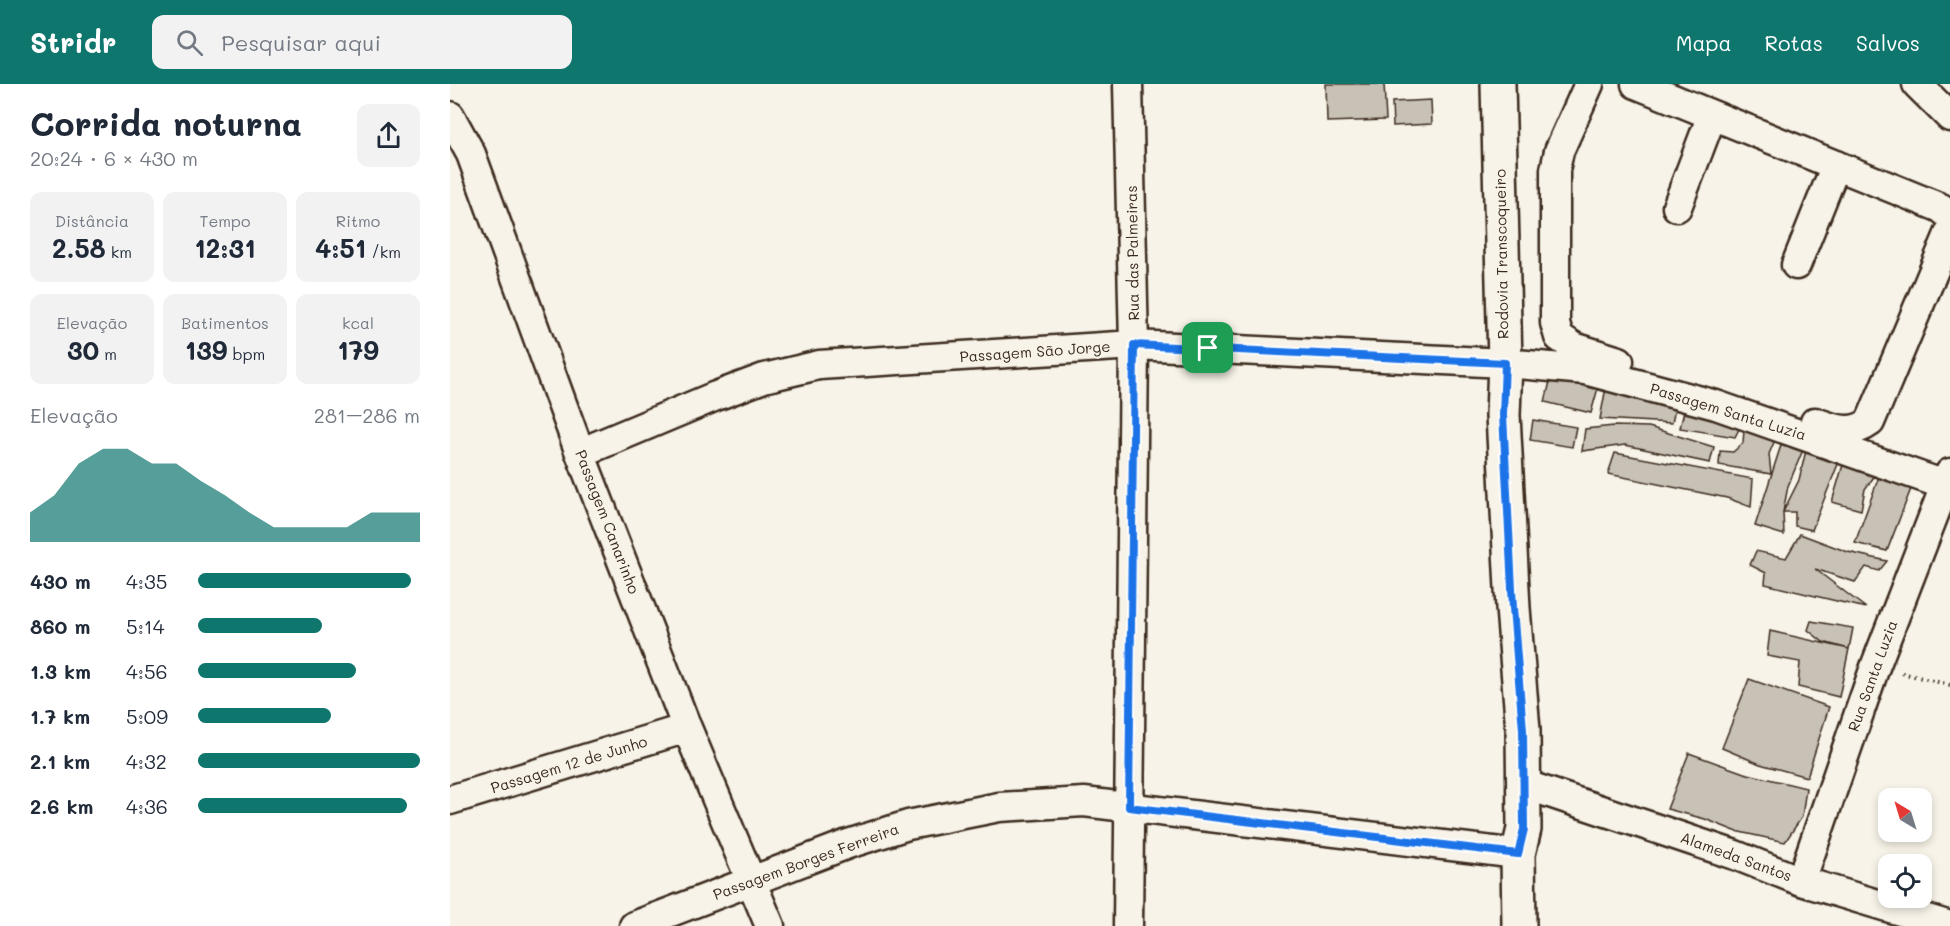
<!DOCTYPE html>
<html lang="pt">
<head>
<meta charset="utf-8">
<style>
	:root { --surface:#fff; --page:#f2f2f3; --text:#1f2937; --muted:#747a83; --accent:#0f766e }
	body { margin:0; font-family:Mali,sans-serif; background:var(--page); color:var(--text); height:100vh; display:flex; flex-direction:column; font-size:22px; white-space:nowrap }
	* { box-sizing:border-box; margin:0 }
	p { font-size:20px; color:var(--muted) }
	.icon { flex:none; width:33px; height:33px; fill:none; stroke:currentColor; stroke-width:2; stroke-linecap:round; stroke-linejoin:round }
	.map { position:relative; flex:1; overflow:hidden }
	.drawer { display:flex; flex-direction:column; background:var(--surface); width:450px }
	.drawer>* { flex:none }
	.needle { width:39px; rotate:322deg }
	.tools { position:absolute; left:1428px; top:704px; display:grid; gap:12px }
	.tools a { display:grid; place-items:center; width:54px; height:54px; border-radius:12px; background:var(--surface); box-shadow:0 3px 9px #0003; font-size:30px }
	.pin { position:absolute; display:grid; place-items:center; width:51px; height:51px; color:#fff; margin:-26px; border-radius:12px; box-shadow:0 3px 9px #0006 }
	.round { display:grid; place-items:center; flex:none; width:63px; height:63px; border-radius:12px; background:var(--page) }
	.head { display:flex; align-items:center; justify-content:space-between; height:102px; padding:0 30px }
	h1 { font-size:33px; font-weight:700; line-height:45px }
	.figures { display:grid; grid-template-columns:repeat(3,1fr); gap:9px; height:102px; padding:6px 30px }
	.figures div { display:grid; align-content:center; border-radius:12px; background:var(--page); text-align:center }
	.figures b { font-size:26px; font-weight:700 }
	.figures small { font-size:16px; font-weight:400 }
	.figures p { font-size:16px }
	.chart { height:168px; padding:12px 30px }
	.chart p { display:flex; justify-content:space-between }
	.chart svg { width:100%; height:108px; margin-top:6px; fill:var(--accent); opacity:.7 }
	ul { padding:0 30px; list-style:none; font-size:20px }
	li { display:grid; grid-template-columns:96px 72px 1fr; align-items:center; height:45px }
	li i { height:15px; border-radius:8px; background:var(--accent) }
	header { display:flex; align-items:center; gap:36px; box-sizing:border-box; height:84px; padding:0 30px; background:var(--accent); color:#fff }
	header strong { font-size:28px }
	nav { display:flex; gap:33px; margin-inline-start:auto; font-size:21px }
	.search { width:420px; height:54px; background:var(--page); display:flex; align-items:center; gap:15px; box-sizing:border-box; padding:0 21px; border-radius:12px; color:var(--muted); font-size:22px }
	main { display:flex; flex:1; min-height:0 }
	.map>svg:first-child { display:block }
	.building { fill:#c8c1b6; stroke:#3b2a1e; stroke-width:1.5 }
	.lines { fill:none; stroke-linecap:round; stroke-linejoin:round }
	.minor-casing { stroke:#3b2a1e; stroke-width:33 }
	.major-casing { stroke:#3b2a1e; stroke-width:38 }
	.path { stroke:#3b2a1e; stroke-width:4; stroke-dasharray:1.5 4.5; stroke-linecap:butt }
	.minor { stroke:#f7f3e8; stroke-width:28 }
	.major { stroke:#f7f3e8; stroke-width:33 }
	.route-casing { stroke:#fff; stroke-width:12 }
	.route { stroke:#1a73e8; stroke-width:8 }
	.labels { text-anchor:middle; stroke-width:4.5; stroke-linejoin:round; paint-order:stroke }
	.street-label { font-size:15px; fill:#3b2a1e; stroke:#f7f3e8 }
</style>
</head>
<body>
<header>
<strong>Stridr</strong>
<div class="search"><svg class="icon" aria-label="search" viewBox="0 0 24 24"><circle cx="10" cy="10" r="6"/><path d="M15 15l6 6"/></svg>Pesquisar aqui</div>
<nav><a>Mapa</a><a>Rotas</a><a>Salvos</a></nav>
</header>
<main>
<section class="drawer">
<div class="head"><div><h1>Corrida noturna</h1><p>20:24 · 6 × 430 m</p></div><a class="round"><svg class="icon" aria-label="share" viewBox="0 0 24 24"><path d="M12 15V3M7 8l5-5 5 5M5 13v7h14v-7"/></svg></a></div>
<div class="figures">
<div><p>Distância</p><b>2.58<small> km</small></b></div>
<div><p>Tempo</p><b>12:31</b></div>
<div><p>Ritmo</p><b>4:51<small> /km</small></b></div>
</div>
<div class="figures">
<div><p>Elevação</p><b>30<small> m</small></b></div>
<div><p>Batimentos</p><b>139<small> bpm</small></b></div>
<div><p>kcal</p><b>179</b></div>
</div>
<div class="chart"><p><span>Elevação</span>281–286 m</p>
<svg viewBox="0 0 160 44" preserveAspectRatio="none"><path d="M0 44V32L10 25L20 12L30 6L40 6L50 12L60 12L70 19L80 25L90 32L100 38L110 38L120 38L130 38L140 32L150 32L160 32V44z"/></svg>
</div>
<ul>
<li><b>430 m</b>4:35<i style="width:96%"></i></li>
<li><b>860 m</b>5:14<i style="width:56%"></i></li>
<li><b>1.3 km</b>4:56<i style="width:71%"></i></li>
<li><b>1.7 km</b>5:09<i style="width:60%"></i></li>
<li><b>2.1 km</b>4:32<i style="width:100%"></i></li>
<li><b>2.6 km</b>4:36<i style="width:94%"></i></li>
</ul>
</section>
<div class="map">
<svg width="1500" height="842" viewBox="0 0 1500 842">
	<rect width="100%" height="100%" fill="#f7f3e8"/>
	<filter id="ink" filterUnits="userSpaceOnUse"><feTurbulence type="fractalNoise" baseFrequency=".0167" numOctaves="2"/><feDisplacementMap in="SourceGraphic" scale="12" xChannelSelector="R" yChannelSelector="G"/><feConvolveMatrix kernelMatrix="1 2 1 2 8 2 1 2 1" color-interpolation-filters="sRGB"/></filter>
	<g filter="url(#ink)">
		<path class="building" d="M876,0h58l2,36 -59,2z
			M981,16l1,24 -39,2 -1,-24z
			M1103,285l48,8 -10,36 -46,-11z
			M1157,298l69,22 -4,19 -72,-4z
			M1237,315l58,18 -10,20 -55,-9z
			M1295,333l32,18 -8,19 2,20 -52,-9 1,-14 13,1 10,-9z
			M1083,336l43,7 -4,20 -42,-7z
			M1164,342l35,1 65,20 -4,16 -85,-18 -43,6 3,-22z
			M1333,355l22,6 -17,41 -5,26 1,23 -29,-9z
			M1357,362l33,13 -28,71 -17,-4v-14h-12l16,-32z
			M1165,369l138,26 -2,28 -24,-9 -119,-24z
			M1395,374l34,12 -14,19 -4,21 -29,-8z
			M1431,387l33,10 -27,70 -32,-8z
			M1350,450l48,18 39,9 -8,10 -13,-4 -11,15 -40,-13 51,39 -101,-24 1,-11 -16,-8 6,-14 30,7z
			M1361,537l42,7 -4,21 -26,-7 -15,-12z
			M1320,547l79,18 -10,48 -41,-10 2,-25 -33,-6z
			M1299,595l80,28 -22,70 -47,-13 -38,-16z
			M1239,669l55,20 62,15 -4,29 -17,25 -50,-11 -30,-12 -38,-10z"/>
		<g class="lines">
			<g class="minor-casing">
				<path id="minor" d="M1139,0l-30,67 -4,19v153l4,14 15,10 45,14
					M1186,0l305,124 9,8
					M1467,0l33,33
					M0,32l21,38 109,299 107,275 83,198
					M1227,123l35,-92
					M1346,181l40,-100
					M1365,338c21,7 36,14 55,0l80,-190
					M130,369l136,-57 48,-18 55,-13 315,-20 371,18 80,7 131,35 229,80
					M1073,700l212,71 66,26 149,45
					M0,716l237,-72
					M1351,797l74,-214 75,-194
					M184,842l214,-82 60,-19 91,-18 85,-5 434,52
					M678,842l6,-581 -6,-261"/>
			</g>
			<g class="major-casing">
				<path id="major" d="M1048,0l7,279 -2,52 10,193 10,122 1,99 -6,25 1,72"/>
			</g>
			<path class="path" d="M1452,589l48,12"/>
			<use href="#minor" class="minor"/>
			<use href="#major" class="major"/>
		</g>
	</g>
	<g class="lines" filter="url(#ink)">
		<g class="route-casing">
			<path id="route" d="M684,261l371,18 -2,52 10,193 10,122 1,99 -6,25 -389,-47z"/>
		</g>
		<use href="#route" class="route"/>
	</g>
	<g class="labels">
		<g class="street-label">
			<text transform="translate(683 169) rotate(-91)" y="5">Rua das Palmeiras</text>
			<text transform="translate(1052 170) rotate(-91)" y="5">Rodovia Transcoqueiro</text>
			<text transform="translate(585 268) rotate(-4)" y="5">Passagem São Jorge</text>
			<text transform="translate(1278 328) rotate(17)" y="5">Passagem Santa Luzia</text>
			<text transform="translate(157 438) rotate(69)" y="5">Passagem Canarinho</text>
			<text transform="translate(1423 592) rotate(-70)" y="5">Rua Santa Luzia</text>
			<text transform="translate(119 681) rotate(-17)" y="5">Passagem 12 de Junho</text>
			<text transform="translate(1286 773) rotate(20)" y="5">Alameda Santos</text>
			<text transform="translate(356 778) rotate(-20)" y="5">Passagem Borges Ferreira</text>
		</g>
	</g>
</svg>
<div class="tools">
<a><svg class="needle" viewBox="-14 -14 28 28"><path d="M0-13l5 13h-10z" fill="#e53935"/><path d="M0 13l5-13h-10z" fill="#747a83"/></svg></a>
<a><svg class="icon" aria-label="locate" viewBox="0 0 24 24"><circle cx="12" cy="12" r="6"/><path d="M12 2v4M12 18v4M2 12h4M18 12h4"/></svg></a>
</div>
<div class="pin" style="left:758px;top:264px;background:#1e9e55"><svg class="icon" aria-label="arrive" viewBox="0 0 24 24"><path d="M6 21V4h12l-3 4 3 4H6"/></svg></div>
</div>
</main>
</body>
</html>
